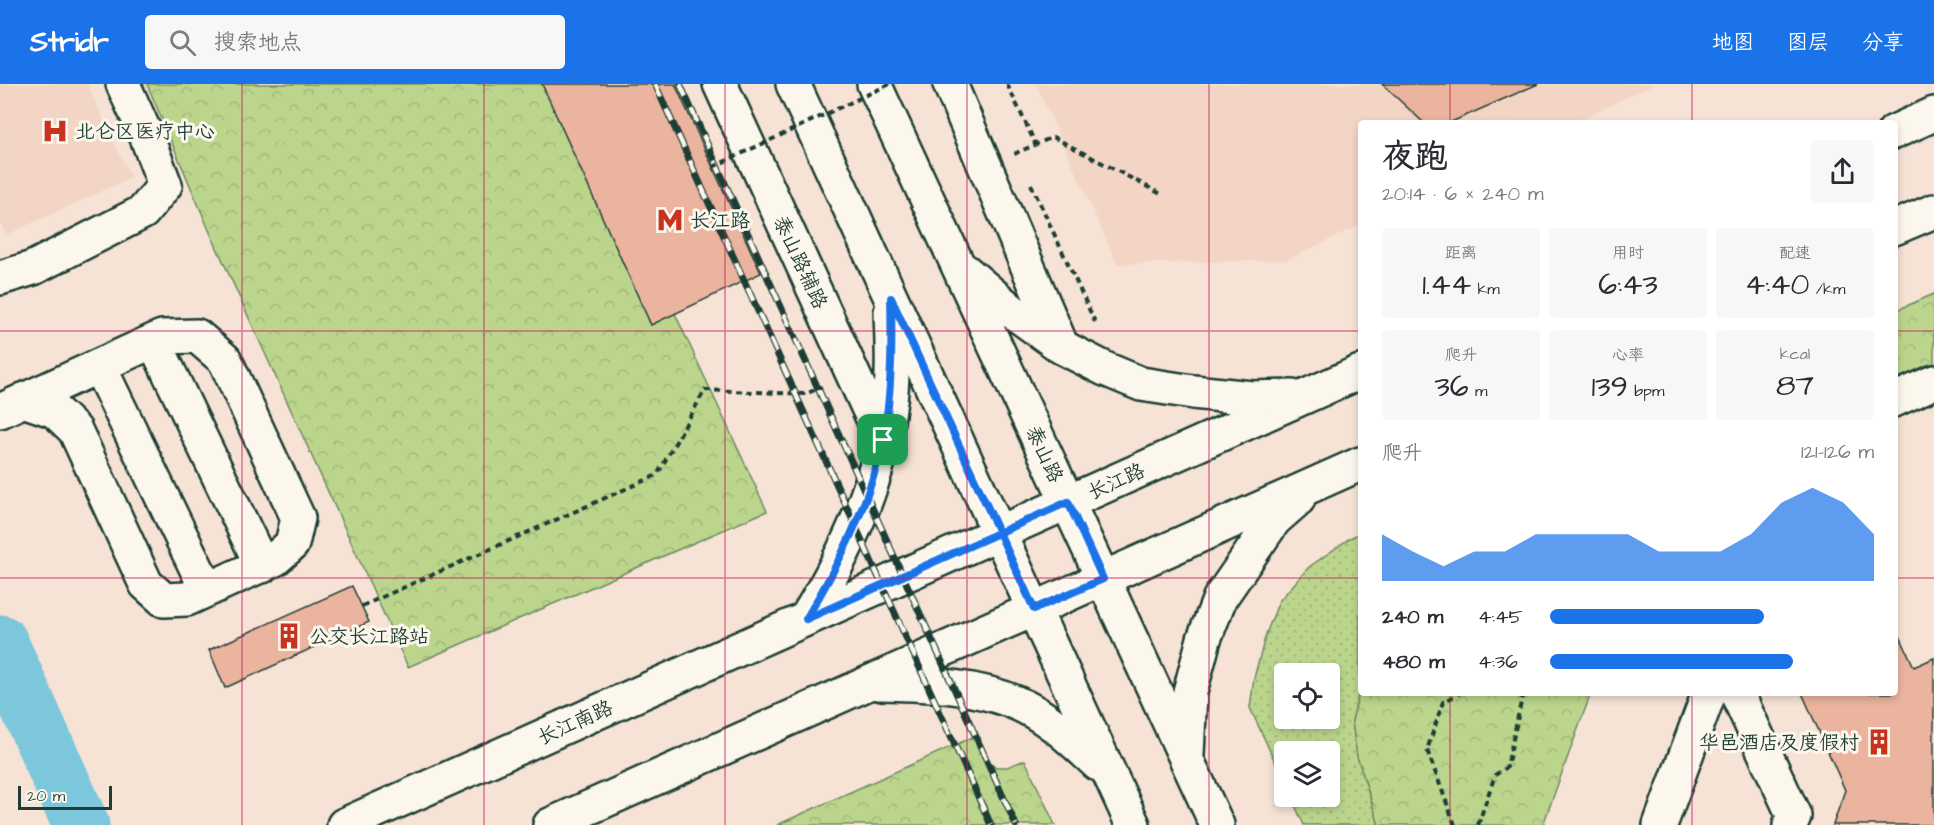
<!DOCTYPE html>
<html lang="zh">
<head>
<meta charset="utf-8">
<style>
	:root { --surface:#fff; --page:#f7f7f7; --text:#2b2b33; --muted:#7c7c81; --accent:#1a73e8 }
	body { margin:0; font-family:"Architects Daughter","LXGW WenKai TC",sans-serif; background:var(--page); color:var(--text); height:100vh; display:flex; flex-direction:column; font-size:22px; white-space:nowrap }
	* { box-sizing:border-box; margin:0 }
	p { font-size:20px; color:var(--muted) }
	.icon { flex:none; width:33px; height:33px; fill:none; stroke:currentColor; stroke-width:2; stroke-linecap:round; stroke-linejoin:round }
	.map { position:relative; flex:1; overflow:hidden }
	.details { position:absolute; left:1358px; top:36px; width:540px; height:576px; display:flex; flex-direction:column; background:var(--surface); border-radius:6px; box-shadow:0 3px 9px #0003 }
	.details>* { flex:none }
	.tools { position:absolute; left:1274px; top:579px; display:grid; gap:12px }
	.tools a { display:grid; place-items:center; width:66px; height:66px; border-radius:6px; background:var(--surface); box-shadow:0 3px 9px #0003; font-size:30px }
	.scale { position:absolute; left:18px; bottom:15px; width:94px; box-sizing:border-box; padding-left:6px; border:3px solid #1f3d34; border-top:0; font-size:16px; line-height:21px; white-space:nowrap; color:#1f3d34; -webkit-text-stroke:4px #fbf7ec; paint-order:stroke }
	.pin { position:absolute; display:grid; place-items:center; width:51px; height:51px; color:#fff; margin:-26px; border-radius:12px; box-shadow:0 3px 9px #0006 }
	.round { display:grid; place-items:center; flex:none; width:63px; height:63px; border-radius:6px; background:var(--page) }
	.head { display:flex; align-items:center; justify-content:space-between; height:102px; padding:0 24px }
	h1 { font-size:33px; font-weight:600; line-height:45px }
	.figures { display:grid; grid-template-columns:repeat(3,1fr); gap:9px; height:102px; padding:6px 24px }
	.figures div { display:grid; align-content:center; border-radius:6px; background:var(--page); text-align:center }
	.figures b { font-size:30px; font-weight:600 }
	.figures small { font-size:16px; font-weight:400 }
	.figures p { font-size:16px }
	.chart { height:168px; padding:12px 24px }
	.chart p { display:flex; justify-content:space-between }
	.chart svg { width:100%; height:108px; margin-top:6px; fill:var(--accent); opacity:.7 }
	ul { padding:0 24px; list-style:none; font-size:20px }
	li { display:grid; grid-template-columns:96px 72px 1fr; align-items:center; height:45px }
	li i { height:15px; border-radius:8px; background:var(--accent) }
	header { display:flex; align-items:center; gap:36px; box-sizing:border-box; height:84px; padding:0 30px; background:var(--accent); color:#fff }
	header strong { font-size:28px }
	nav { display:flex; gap:33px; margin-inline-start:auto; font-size:21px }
	.search { width:420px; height:54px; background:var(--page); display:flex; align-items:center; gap:15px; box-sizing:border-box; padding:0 21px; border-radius:6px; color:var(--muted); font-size:22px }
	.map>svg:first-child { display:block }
	.built { fill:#f3d5c5 }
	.grass { fill:url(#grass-dots); stroke:#6d8960; stroke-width:1.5; fill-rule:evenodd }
	.park { fill:url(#park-crowns); stroke:#6d8960; stroke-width:1.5 }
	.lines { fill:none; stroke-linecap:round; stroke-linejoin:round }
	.river { stroke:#7cc7db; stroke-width:57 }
	.building { fill:#ebb49f; stroke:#1f3d34; stroke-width:1.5 }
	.minor-casing { stroke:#1f3d34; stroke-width:38 }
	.major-casing { stroke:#1f3d34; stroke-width:38 }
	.path { stroke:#1f3d34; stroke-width:4; stroke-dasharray:6 4.5; stroke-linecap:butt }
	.minor { stroke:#fbf7ec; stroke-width:33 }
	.major { stroke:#fbf7ec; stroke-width:33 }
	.rail-casing { stroke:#1f3d34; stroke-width:7 }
	.rail { stroke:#fbf7ec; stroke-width:4.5; stroke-dasharray:14; stroke-linecap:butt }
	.path-bridge { stroke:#1f3d34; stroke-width:4; stroke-dasharray:6 4.5; stroke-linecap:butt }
	.route-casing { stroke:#fff; stroke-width:12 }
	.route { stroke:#1a73e8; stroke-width:8 }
	.grid { fill:none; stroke:#c2185b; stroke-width:1.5; stroke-opacity:0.55 }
	.labels { text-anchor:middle; stroke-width:6; stroke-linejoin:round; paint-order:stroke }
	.poi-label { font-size:20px; fill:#1f3d34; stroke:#fbf7ec; text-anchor:start }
	.street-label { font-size:20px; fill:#1f3d34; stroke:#fbf7ec }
</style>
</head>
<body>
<header>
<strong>Stridr</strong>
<div class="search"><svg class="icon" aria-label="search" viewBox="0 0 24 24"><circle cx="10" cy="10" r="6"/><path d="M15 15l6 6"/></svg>搜索地点</div>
<nav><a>地图</a><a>图层</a><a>分享</a></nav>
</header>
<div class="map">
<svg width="1934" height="741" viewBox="0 0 1934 741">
	<defs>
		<pattern id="grass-dots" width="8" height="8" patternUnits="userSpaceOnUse" patternTransform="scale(1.5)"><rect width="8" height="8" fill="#bbd58d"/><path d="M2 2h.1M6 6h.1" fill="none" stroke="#a0b87a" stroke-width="1.8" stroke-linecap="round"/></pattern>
		<pattern id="park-crowns" width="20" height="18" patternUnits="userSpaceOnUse" patternTransform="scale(1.5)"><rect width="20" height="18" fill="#bbd58d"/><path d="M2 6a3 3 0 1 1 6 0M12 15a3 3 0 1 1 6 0" fill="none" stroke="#a0b87a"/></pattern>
	</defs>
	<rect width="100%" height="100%" fill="#f6e3d5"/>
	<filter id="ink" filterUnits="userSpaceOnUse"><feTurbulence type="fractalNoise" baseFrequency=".0167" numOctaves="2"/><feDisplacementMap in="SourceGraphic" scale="12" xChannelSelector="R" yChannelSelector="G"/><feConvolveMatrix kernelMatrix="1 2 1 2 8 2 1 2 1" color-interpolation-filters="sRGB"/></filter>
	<g filter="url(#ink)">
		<path class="built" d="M0,0h87l44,94 -125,57 -6,-12z
			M1036,0h618l-81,39h-213v102l-73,35 -170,4z"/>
		<path class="grass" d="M1360,449v156l-8,32 5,35 22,69h-75l-13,-28 38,-1v-44h-45v29l-34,-73 4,-30 12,-44 13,-33 30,-34 41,-29zM1284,590h45v44h-45z"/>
		<path class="park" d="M147,0h421l199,427 -359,156 -196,-430z
			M1934,210v71l-39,17v-71z
			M1360,605v4h231l-48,132h-164l-22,-69 -5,-35z
			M975,652l9,20 12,11h11l18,-7 30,65h-278z"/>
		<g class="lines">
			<path class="river" d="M0,559l81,182"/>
		</g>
		<path class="building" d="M542,0h133l86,189 -110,52z
			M1382,0h156l-89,39h-25z
			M352,502l17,36 -144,66 -16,-38z
			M1894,539l20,44 20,-9v167h-101l12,-35 -43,-97h92z"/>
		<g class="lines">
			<g class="minor-casing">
				<path id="minor" d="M720,0l163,356
					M950,0l112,263
					M0,194l33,-10 110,-56 22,-27 -19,-50 -23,-51
					M154,257l108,225
					M99,282l108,224
					M1894,316l40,-18
					M0,327l162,-74 35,-1 28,24 73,158 -6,26 -17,15 -88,40 -23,1 -18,-16 -71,-154 -20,-19 -32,-11
					M1737,609l57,123 -4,9
					M1660,741l49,-132"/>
			</g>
			<g class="major-casing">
				<path id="major" d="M793,0l340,741
					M874,0l343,741
					M1894,48l40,-18
					M1894,144l40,-17
					M965,187l47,40 50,36 43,22 36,15 52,8 59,6 40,-1
					M806,535c40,-66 73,-135 83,-211 5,-32 3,-65 2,-96
					M878,599c48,1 103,2 147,24 28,14 50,36 73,57
					M1187,670l3,-62 14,-53 16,-41 54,-78 24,-21
					M344,741l1016,-453
					M550,741l810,-361"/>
			</g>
			<path class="path" d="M1007,0l29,61
				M1017,71l-1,-2 37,-16 110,58
				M1031,100l64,138
				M362,522l295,-131 48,-85 100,4 17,-7
				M1455,741l-28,-75 16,-48 17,-9
				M1478,741l17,-50 12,-8 16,-74"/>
			<use href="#minor" class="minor"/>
			<use href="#major" class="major"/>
			<g class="rail-casing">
				<path id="rail" d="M655,0l336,741
					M680,0l336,741"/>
			</g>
			<use href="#rail" class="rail"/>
			<path class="path-bridge" d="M713,83l177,-83"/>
		</g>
	</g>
	<g class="lines" filter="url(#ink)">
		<g class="route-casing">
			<path id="route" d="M883,356c9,-47 9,-94 8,-142 48,104 96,207 143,311l69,-30 -35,-77c-87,39 -175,78 -262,117 34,-57 63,-114 77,-179"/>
		</g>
		<use href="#route" class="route"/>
	</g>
	<path class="grid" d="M242,0v741M484,0v741M725,0v741M967,0v741M1209,0v741M1450,0v39M1692,0v39M0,247h1360M1894,247h40M0,494h1360M1894,494h40M1450,609v132M1692,609v132"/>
	<defs>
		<g id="hospital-bare" transform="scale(2.07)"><path d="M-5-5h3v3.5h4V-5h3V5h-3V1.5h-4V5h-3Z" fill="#c8321e" stroke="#fbf7ec" stroke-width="2.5" paint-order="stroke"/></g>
		<g id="metro-bare" transform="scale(2.07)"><path d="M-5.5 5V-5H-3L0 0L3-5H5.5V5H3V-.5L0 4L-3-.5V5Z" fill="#c8321e" stroke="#fbf7ec" stroke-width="2.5" paint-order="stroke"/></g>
		<g id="building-bare" transform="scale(2.07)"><path d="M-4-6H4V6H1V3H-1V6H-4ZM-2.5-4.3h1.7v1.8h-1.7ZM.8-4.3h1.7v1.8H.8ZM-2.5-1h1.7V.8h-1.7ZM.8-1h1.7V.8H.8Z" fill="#c8321e" stroke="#fbf7ec" stroke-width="2.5" paint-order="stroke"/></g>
	</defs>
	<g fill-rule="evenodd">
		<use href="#hospital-bare" x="55" y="47"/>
		<use href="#metro-bare" x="670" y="136"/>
		<use href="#building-bare" x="289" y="552"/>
		<use href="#building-bare" x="1879" y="658"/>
	</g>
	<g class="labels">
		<g class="poi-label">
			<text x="75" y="54">北仑区医疗中心</text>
			<text x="690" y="143">长江路</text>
			<text x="309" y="559">公交长江路站</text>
			<text x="1859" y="665" text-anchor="end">华邑酒店及度假村</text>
		</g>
		<g class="street-label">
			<text transform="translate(801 178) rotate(65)" y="7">泰山路辅路</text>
			<text transform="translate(1045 370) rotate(65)" y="7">泰山路</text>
			<text transform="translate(1116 397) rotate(-24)" y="7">长江路</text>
			<text transform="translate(575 638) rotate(-24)" y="7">长江南路</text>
		</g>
	</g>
</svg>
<div class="tools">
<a><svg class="icon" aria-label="locate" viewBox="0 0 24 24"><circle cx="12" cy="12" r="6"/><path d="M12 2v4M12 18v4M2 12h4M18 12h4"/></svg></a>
<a><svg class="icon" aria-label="layers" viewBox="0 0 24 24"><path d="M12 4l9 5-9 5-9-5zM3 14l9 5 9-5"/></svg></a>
</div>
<div class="scale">20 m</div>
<div class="pin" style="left:883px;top:356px;background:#1e9e55"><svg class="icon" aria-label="arrive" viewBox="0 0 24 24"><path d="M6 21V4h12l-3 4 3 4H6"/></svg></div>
<section class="details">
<div class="head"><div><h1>夜跑</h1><p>20:14 · 6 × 240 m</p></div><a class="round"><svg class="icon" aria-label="share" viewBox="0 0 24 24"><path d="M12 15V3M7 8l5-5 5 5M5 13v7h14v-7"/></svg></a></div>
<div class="figures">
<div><p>距离</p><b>1.44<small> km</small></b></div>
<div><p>用时</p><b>6:43</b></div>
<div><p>配速</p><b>4:40<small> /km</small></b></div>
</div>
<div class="figures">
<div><p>爬升</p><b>36<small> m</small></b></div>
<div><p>心率</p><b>139<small> bpm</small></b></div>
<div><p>kcal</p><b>87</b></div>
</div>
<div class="chart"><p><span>爬升</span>121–126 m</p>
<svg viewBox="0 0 160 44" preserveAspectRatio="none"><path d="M0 44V25L10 32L20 38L30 32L40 32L50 25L60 25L70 25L80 25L90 32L100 32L110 32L120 25L130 12L140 6L150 12L160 25V44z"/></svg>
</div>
<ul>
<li><b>240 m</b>4:45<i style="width:66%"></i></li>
<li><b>480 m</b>4:36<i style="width:75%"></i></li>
</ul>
</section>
</div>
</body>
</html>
